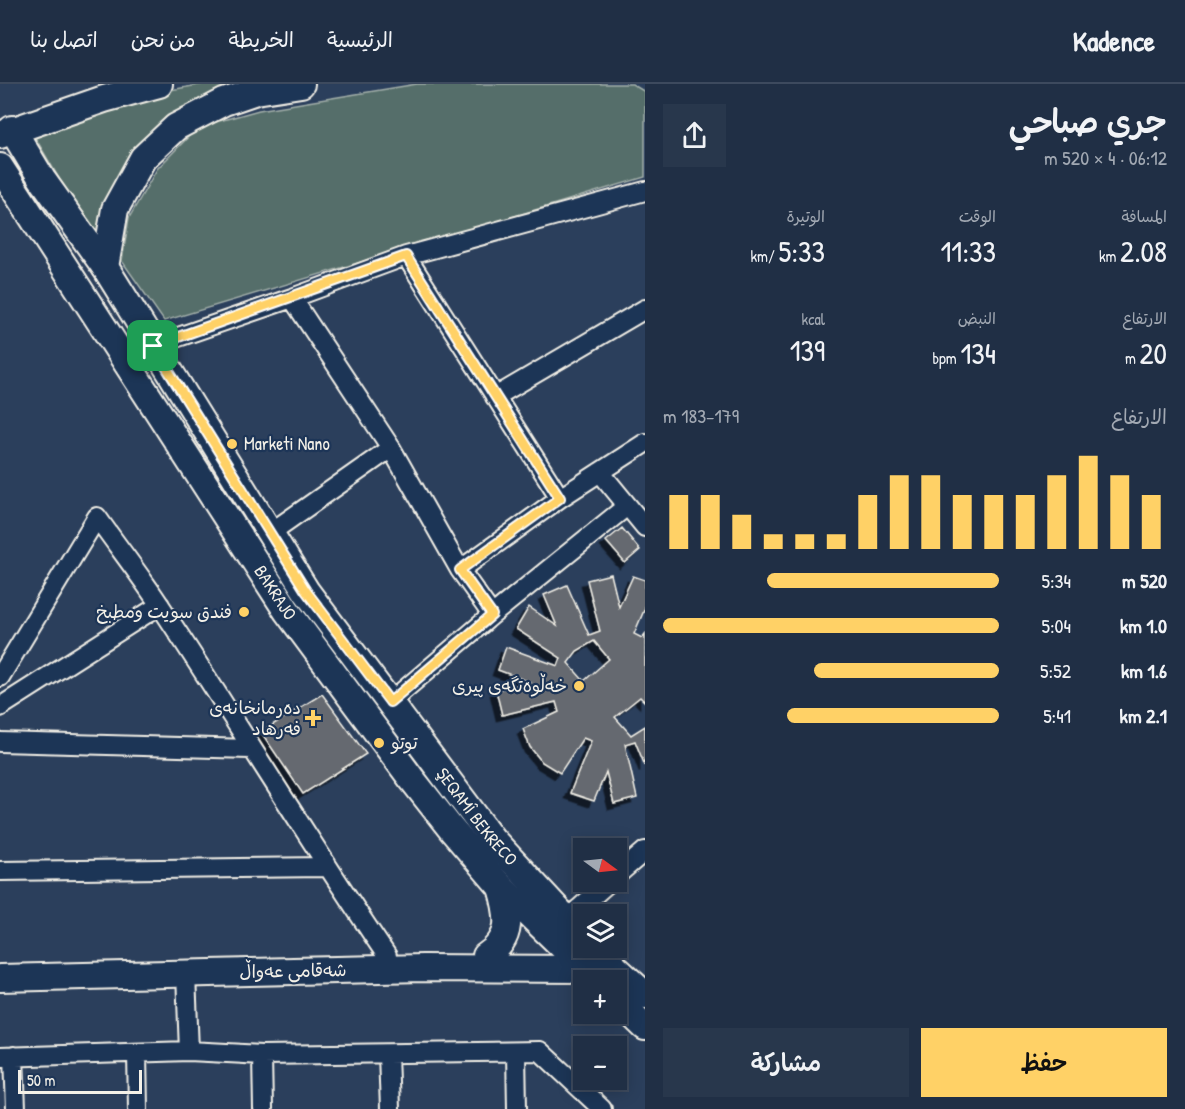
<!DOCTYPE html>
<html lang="ar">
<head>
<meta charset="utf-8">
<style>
	:root { --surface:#202f45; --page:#28374c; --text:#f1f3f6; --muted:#a2a9b3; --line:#3d4a5e; --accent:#ffd166 }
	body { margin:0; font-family:"Patrick Hand","Playpen Sans Arabic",sans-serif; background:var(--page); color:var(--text); direction:rtl; height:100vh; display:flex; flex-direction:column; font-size:22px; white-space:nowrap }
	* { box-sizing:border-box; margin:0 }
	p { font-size:20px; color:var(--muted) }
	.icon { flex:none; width:33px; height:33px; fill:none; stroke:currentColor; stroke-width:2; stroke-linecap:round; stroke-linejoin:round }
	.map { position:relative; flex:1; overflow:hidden; direction:ltr }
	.drawer { display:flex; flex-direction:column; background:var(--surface); width:540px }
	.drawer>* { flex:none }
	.needle { width:39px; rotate:105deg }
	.fabs { position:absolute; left:573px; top:754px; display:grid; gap:12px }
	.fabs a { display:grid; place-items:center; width:54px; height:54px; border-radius:0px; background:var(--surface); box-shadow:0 3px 15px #0003,0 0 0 2px var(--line); font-size:30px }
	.scale { position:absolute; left:18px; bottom:15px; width:124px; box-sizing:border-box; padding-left:6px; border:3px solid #f4f1e8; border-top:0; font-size:16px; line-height:21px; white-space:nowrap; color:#f4f1e8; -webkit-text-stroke:4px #1d3557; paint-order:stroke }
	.pin { position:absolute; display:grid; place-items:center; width:51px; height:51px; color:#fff; margin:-26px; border-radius:12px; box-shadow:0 3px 9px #0006 }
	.round { display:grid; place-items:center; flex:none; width:63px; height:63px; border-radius:0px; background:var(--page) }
	.overview { display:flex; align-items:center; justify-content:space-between; height:102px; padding:0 18px }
	h1 { font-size:33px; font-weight:600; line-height:45px }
	.metrics { display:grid; grid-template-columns:repeat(3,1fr); gap:9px; height:102px; padding:6px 18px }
	.metrics div { display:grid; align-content:center }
	.metrics b { font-size:30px; font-weight:600 }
	.metrics small { font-size:16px; font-weight:400 }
	.metrics p { font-size:16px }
	.chart { height:168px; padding:12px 18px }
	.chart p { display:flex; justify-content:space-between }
	.chart svg { width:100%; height:108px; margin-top:6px; stroke:var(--accent); stroke-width:6 }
	.button { display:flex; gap:12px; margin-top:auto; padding:12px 18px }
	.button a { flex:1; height:69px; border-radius:0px; background:var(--accent); color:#111; font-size:24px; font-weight:600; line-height:69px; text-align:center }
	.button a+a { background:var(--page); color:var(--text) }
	ul { padding:0 18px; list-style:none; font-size:20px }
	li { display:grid; grid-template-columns:96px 72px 1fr; align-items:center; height:45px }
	li i { height:15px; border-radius:8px; background:var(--accent) }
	header { display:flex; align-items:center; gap:36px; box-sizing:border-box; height:84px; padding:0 30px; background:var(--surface); border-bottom:2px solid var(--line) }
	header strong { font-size:28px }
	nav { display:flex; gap:33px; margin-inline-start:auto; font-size:21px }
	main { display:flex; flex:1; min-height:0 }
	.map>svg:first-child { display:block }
	.green { fill:#556e6b; stroke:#a4b0aa; stroke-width:1.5 }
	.building { fill:#65696f; stroke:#f4f1e8; stroke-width:1.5; fill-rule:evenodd; filter:url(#shadow) }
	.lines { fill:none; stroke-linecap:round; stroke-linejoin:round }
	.minor-casing { stroke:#f4f1e8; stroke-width:22 }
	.secondary-casing { stroke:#f4f1e8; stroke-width:30 }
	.minor { stroke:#1d3557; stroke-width:18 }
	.secondary { stroke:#1d3557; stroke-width:26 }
	.route-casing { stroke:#fff; stroke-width:12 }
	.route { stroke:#ffd166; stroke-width:8 }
	.poi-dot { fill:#ffd166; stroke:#1d3557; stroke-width:2 }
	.labels { text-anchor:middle; stroke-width:4.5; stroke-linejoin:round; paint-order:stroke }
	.poi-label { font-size:18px; fill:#f4f1e8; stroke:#1d3557; text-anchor:end }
	.street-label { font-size:18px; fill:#f4f1e8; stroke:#1d3557 }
</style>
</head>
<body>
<header>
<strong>Kadence</strong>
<nav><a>الرئيسية</a><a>الخريطة</a><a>من نحن</a><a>اتصل بنا</a></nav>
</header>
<main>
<section class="drawer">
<div class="overview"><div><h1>جري صباحي</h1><p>06:12 · 4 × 520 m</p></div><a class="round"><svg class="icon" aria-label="share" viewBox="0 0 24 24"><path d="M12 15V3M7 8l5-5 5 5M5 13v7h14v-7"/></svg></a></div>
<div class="metrics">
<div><p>المسافة</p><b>2.08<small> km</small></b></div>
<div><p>الوقت</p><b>11:33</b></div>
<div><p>الوتيرة</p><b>5:33<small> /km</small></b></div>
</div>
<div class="metrics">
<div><p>الارتفاع</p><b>20<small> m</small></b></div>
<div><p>النبض</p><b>134<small> bpm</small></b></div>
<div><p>kcal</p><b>139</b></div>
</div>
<div class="chart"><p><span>الارتفاع</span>179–183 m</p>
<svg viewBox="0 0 160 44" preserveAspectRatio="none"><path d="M5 44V22M15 44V22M25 44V30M35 44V38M45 44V38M55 44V38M65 44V22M75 44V14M85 44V14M95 44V22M105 44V22M115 44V22M125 44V14M135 44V6M145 44V14M155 44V22"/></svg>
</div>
<ul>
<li><b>520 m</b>5:34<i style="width:69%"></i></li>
<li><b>1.0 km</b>5:04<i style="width:100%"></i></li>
<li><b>1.6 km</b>5:52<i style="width:55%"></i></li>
<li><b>2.1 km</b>5:41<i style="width:63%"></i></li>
</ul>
<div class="button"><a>حفظ</a><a>مشاركة</a></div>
</section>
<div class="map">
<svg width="645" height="1025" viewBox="0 0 645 1025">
	<defs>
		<filter id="shadow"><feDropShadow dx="-5.5" dy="5.5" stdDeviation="0" flood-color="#0009"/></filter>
	</defs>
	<rect width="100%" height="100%" fill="#2b3f5c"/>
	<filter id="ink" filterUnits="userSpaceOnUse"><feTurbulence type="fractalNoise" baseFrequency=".0167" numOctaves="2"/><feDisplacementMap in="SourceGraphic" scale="12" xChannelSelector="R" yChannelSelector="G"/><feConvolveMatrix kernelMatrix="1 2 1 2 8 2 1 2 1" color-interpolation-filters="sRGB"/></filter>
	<g filter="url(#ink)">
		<path class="green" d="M204,0h32l-55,24 -35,31 -30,43 -21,58 -62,-106 115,-40z
			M417,0h215l13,8v85l-481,144 -42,-60 7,-43 28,-49 41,-42 61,-17z"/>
		<path class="building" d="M622,444l18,22 -15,13 -19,-22z
			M611,490l8,33 14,-31 12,4v28l-11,26 8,4 3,-4v68l-5,-5 -25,20 16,18 14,-9v40l-10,-25 -10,3 12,54 -23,6 -8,-32 -12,29 -24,-8 21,-52 -8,-3 -23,35 -18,-11 -12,-15 -7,-18 36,-17 -3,-10 -54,13 -6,-25 34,-8 -32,-12 8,-23 52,19 3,-8 -45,-29 13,-22 28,19 -13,-31 23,-10 22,50 11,-4 -13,-51zM594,557l15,18 -25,22 -16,-18 9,-12z
			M322,610l44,60 -63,40 -42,-62z"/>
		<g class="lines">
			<g class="minor-casing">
				<path id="minor" d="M406,172l154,242
					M292,214l99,150 69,122 32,45
					M152,262l140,-48 114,-42 239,-65
					M495,313l150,-88
					M600,388l45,55
					M270,449l121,-85
					M460,486l100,-72 85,-55
					M0,593l97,-160c21,30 44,59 64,90 76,115 148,234 226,349
					M390,618l102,-87 135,-109
					M0,623l160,-102
					M0,658l252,7
					M0,787l326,-4
					M616,792l29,-25
					M566,836l43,-38
					M186,890l3,77
					M516,968l1,57
					M137,969l1,56
					M388,970l2,55
					M262,971l1,54
					M14,972l2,53
					M0,973l189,-6 73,4 278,-4 62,58"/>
			</g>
			<g class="secondary-casing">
				<g id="secondary">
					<path id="s1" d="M12,45l30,50 63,88 201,324 186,248 92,99"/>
					<path d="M0,51l104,-36 55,-15"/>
					<path id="s2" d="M0,83l287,444 124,167 41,52 49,57 97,94"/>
					<path d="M105,183l10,-58 28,-51 33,-31 48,-25 32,-11 45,-7"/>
					<path d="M594,864l51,47"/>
					<path d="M486,872c28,-18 23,-41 15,-69"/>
					<path d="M0,894l423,-10 163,1 15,-15"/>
					<path d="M616,915l29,28"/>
				</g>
			</g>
			<use href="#minor" class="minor"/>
			<use href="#secondary" class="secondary"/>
		</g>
	</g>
	<g class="lines" filter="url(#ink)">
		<g class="route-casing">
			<path id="route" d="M406,172l154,242 -100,72 32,45 -102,87 -84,-111 -153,-245z"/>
		</g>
		<use href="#route" class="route"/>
	</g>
	<g class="poi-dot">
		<circle cx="232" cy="360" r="6"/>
		<circle cx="244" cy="528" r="6"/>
		<circle cx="579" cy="602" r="6"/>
		<path d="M310 625h6v6h6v6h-6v6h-6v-6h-6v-6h6z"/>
		<circle cx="379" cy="659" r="6"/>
	</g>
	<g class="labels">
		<g class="poi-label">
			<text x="244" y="366" text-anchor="start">Marketi Nano</text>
			<text x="232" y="534">فندق سويت ومطبخ</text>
			<text x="567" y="608">خەڵوەتگەی پیری</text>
			<text x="301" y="630">دەرمانخانەی<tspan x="301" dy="21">فەرھاد</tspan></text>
			<text x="391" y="665" text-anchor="start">توتو</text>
		</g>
		<g class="street-label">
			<text dy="6" stroke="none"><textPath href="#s2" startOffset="507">BAKRAJO</textPath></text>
			<text dy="6" stroke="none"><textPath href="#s1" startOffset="831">ŞEQAMÎ BEKRECO</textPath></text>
			<text transform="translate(293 887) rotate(-1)" y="6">شەقامی عەواڵ</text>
		</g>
	</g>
</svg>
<div class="fabs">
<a><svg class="needle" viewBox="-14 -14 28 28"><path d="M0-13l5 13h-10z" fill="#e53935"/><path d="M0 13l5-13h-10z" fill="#a2a9b3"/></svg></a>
<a><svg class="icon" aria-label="layers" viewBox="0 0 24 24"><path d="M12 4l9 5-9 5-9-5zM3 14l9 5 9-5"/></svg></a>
<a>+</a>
<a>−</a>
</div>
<div class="scale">50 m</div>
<div class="pin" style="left:153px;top:262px;background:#1e9e55"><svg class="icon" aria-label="arrive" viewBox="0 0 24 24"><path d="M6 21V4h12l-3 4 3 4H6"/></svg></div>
</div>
</main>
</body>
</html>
